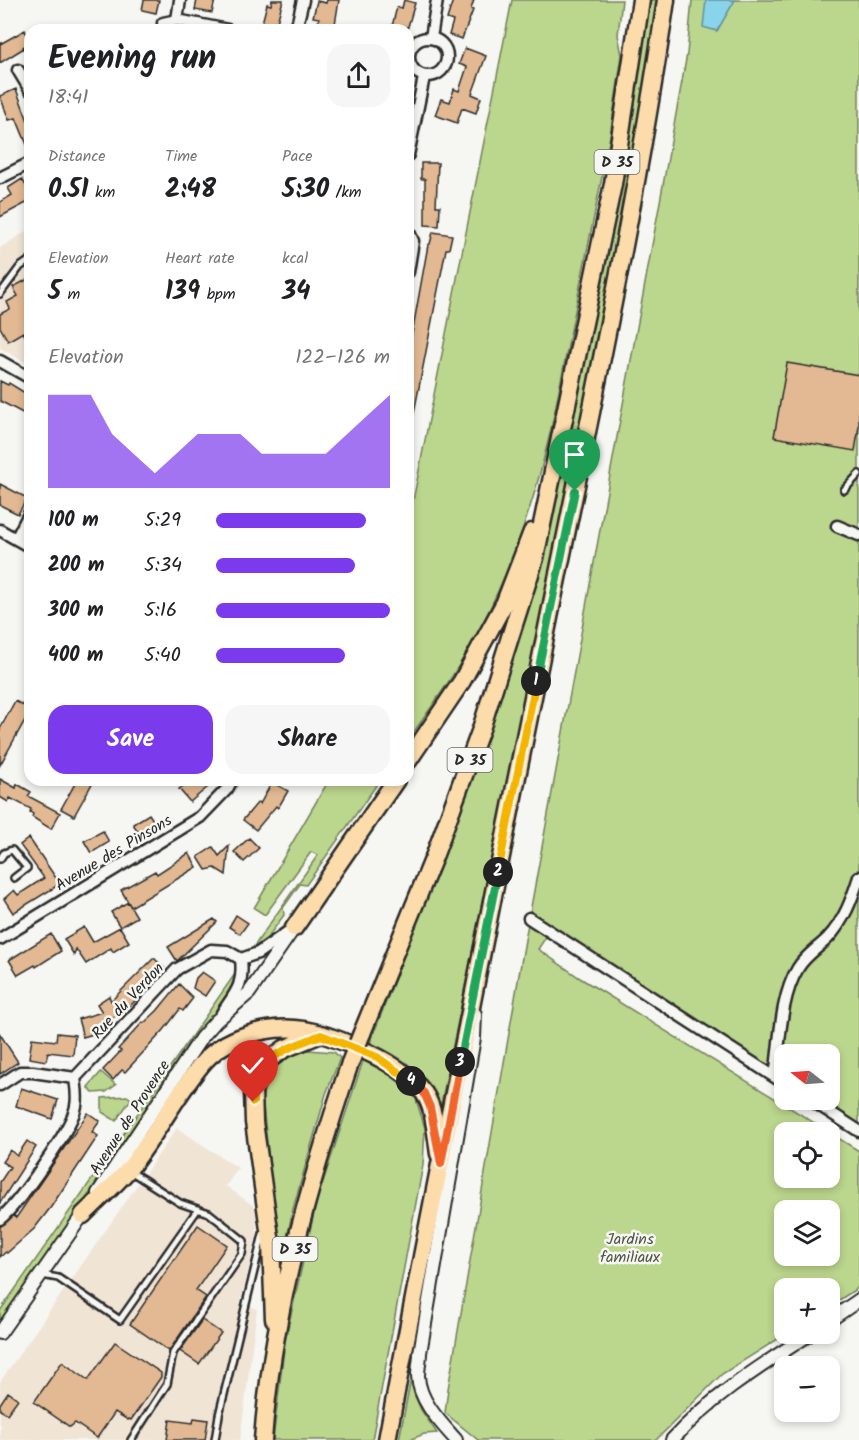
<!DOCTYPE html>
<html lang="en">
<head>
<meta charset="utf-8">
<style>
	:root { --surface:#fff; --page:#f6f6f6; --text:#202124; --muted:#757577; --accent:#7c3aed }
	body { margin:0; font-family:Kalam,sans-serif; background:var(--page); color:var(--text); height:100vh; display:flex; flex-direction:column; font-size:22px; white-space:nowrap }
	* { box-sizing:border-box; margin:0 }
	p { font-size:20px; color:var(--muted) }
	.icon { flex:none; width:33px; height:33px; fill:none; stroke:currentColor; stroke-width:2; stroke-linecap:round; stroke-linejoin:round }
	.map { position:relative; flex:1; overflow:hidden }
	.side { position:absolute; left:24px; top:24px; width:390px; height:762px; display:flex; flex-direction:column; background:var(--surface); border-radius:18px; box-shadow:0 3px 9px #0003 }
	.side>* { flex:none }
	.needle { width:39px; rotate:287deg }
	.controls { position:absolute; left:774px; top:1044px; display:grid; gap:12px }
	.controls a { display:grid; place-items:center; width:66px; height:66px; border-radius:12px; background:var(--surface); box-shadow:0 3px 9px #0003; font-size:30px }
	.pin { position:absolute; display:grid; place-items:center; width:51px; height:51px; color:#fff; margin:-62px -26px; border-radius:50% 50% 50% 0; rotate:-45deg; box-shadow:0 0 6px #0007 }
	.pin .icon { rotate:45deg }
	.km { position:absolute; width:30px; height:30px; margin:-15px; border-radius:50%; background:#222; color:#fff; font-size:16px; line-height:30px; text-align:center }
	.round { display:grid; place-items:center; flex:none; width:63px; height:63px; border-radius:18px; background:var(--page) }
	.summary { display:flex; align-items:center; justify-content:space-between; height:102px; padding:0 24px }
	h1 { font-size:33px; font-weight:600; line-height:45px }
	.stats { display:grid; grid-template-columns:repeat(3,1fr); gap:9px; height:102px; padding:6px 24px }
	.stats div { display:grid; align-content:center }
	.stats b { font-size:26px; font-weight:600 }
	.stats small { font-size:16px; font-weight:400 }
	.stats p { font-size:16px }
	.chart { height:168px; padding:12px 24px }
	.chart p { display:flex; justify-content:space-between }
	.chart svg { width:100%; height:108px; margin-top:6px; fill:var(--accent); opacity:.7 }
	.primary-button { display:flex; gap:12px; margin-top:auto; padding:12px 24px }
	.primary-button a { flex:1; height:69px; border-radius:18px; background:var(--accent); color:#fff; font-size:24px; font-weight:600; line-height:69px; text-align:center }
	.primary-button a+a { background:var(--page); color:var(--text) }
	ul { padding:0 24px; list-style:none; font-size:20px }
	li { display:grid; grid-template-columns:96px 72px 1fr; align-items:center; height:45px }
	li i { height:15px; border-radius:8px; background:var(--accent) }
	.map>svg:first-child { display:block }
	.built { fill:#f0e4d5 }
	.green { fill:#bbd68d; stroke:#73805c; stroke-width:1.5; fill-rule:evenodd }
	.water { fill:#89d4ea; stroke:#63909e; stroke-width:1.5 }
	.building { fill:#e2b992; stroke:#2b2b2b; stroke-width:1.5 }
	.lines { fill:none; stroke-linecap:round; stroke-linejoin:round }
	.service-casing { stroke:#2b2b2b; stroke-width:10 }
	.minor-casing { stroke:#2b2b2b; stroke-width:15 }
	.tertiary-casing { stroke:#2b2b2b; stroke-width:16 }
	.primary-casing { stroke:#2b2b2b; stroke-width:21 }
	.service { stroke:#f6f6f2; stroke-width:5 }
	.minor { stroke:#f6f6f2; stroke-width:10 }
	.tertiary { stroke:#f6f6f2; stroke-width:12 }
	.primary { stroke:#fddcac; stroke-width:16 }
	.primary-bridge-casing { stroke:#2b2b2b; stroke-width:21; stroke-linecap:butt }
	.primary-bridge { stroke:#fddcac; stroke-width:16 }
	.split-1-casing { stroke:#fff; stroke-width:12 }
	.split-2-casing { stroke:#fff; stroke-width:12 }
	.split-3-casing { stroke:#fff; stroke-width:12 }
	.split-4-casing { stroke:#fff; stroke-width:12 }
	.split-5-casing { stroke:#fff; stroke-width:12 }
	.split-1 { stroke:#22a559; stroke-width:8 }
	.split-2 { stroke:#f5b400; stroke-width:8 }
	.split-3 { stroke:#22a559; stroke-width:8 }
	.split-4 { stroke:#f0652b; stroke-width:8 }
	.split-5 { stroke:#f5b400; stroke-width:8 }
	.labels { text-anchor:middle; stroke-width:5; stroke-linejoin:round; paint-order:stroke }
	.shield { fill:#f6f6f2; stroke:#686867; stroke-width:1.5 }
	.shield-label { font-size:15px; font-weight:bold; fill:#2b2b2b }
	.street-label { font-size:16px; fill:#2b2b2b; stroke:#f6f6f2 }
	.park-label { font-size:16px; fill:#4f5644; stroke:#f6f6f2 }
</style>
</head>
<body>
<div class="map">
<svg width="859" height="1440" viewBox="0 0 859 1440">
	<rect width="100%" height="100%" fill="#f6f6f2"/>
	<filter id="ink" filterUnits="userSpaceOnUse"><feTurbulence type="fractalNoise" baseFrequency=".0167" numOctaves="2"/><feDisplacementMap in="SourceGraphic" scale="12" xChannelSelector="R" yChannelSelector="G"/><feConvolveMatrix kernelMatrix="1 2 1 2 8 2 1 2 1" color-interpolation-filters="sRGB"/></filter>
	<g filter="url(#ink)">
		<path class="built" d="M30,229v136l-30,-17v-100z
			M177,1128l61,40 -12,18 29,21 2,27 -17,69 17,6 -17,131h-240v-11l2,-3 -2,-2v-42z"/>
		<path class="green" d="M512,0h110l-4,35 4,20 -13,87 -56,278c-16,75 -41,149 -77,216 -20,37 -44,70 -68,104v-214z
			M649,0h9l-7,52 -33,188 -177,864c-20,-30 -39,-44 -71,-61l113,-291 63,-212 64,-301z
			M692,0h167v1124l-40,-24h11v-46h-46v24l-234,-147 -12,18 42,29 249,154h-45v46h46v-45l29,18v136l-29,19v-18h-46l2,46 -64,40 -66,66h-178l-33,-27 3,-24 77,-449 162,-886zM784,1210h46v46h-46z
			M329,780h51l-74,105 -6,-1 -17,24 1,7 -22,30 -10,4 66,-94 -7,-3 -46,63 -11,-7z
			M237,971l1,9 -238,342v-11z
			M308,1050l26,2 6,6 -14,36 -33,115 -12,58 -3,2 -2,-46 -14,-126 8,-25 9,-9 15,-9z
			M364,1058l23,13 27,22 11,35 -2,37 -51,275h-99l12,-99 32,-141z
			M101,1072l15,13 -10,7 -13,1 -5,-6z
			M127,1096l4,3 -15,22 -14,-9v-14z
			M411,1378l4,18 6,14 16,23 -13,1 -15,6h-10z"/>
		<path class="water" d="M706,0h29l-18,31 -14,-4z"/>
		<path class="building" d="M144,0h15l-3,13 -14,-3z
			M197,0h18l-3,13 -17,-3z
			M272,0h11l-7,26 -14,-3 5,-19 4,1z
			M327,0h12l-5,30h-17l2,-12 -6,-1 4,-16 9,2z
			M404,0l11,3 -8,27h-16l6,-23 5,1z
			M453,0h21l-3,9 2,1 -11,29 -13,-4 4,-14 -6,-2z
			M25,30l5,13 -7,4 1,1 -24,15v-19z
			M465,48l21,8 -14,38 9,4 -5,15 -14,-5 -5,15 -22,-8 6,-16 9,3 4,-13 5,2 8,-24 -8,-3z
			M16,89l12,32 2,-1v32l-14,-34 -7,2 -9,-24z
			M421,163h17l-2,43h4l-1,20 -14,-1v-46h-4z
			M22,179l8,13v9l-30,16v-15l12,-7 -4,-7z
			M433,232l19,3 -3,14h-3l-33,169h-5v-62l20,-111 2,-1z
			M30,278v67l-7,-13 -15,9 -8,-14v-13l10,-5 -3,-7 11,-6 -5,-9z
			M787,363l72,12v51l-4,25 -81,-14z
			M0,381l8,4 1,-2 21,13v21l-30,-16z
			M0,484l27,14 -9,16 -18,-9z
			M15,701l15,8v2l-30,54v-36z
			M0,779l16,9 1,-4 14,8 -3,4 32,17 -9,16 -19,-12 1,-3 -3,-2 1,-3 -21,-11 -2,4 -8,-5z
			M77,780h17l-20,36 -13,-7z
			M191,780h11l6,7 -18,15 -11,-13z
			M272,782l16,9 -10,17 -2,-2 -20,24 -13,-10 15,-18 2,2z
			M149,814l6,9 -16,10 -6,-9z
			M103,831l6,11 -18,11 -7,-12z
			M29,838l31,46 -47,29 -9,-14 10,-9 4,5 26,-17 -24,-33z
			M249,838l10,10 -15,14 -10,-10z
			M229,846l-3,29 -11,-7 -9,2 -8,-13 15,-10 6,9z
			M189,853l8,14 -66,40 -10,-17 34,-19 2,3z
			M128,902l9,15 -17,10 -9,-15z
			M236,915l12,8 -8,11 -11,-7z
			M214,919l3,3 -40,39 -9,-14z
			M84,927l9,15 27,-15 9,15 -16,10 -2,-4 -25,16 -10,-15 -2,6 -10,-16z
			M51,934l10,17 -25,16 -1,-2 -17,10 -9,-15z
			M154,958l10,10 -3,2 3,2 -38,38 -28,16 2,6 -17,5 -5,-18 24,-7 -5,-8 12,-8 2,5z
			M202,972l13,9 -10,15 -12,-8 3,-10z
			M179,984l14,14 -10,13 -3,-2 -16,21 -39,42 -3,-2 -9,10 -10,-10 18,-19 -3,-2 25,-27 1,1 13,-12z
			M57,1033l18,2 -2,20 -25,-3 -2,9 -17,-3 3,-20 24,3z
			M0,1034l18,28 -18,12z
			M21,1088l37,12 -6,19 -36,-13z
			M88,1113l12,8 -8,11 6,4 -47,71 -17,22 -27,24 -1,-1 -6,5v-30l14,-12 2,3z
			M27,1141l9,6 -36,56v-21l10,-15 -8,-5 8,-12 7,6z
			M198,1225l29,20 -31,45 10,7 -37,54 -39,-27z
			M202,1320l19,13 -22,31 -19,-13z
			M115,1342l46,31v4l-30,43 -2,-1 -1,1 -13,-8 -18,26 -22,-15 -5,4 -36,-25 28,-40 26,18z
			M8,1392l10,7 -11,15 -7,-4v-6z
			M194,1418l14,2 -3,20h-38l3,-20 23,3z"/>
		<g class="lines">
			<g class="service-casing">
				<path id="service" d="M0,294l20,-27 10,-7
					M844,490l15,-16
					M0,859l4,-6 8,-3 15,18 -13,10
					M130,1171l50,32 29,10 35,28 -2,13 -69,99 -6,31 -36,56
					M42,1275l16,3 62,42 78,-111
					M215,1440l4,-25 44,-181"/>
			</g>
			<g class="minor-casing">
				<path id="minor" d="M180,0l-3,20 51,10
					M163,23l14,-3
					M296,30l7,-30
					M431,38l6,-38
					M409 57a19 19 0 1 1 38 0a19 19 0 1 1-38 0Z
					M18,70l12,20
					M408,155l16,-78
					M0,178l30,-15
					M408,230l5,11 -5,31
					M0,361l30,17
					M837,526l22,9
					M0,530l30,17
					M16,539l14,-27
					M529,918l255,165
					M0,939l200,-122 27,-28 5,-9
					M241,959l17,-6 34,-24
					M222,1013c14,-21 22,-28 19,-54
					M775,1077c5,-34 5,-80 23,-109 7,-12 20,-20 30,-30 16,-17 24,-39 31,-61
					M75,1078l102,-109 34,-19 16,1 14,8
					M0,1085l20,-13h13l42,6c1,8 3,19 1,28 -4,23 -57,97 -76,113
					M811,1100l48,31"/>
			</g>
			<g class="tertiary-casing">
				<path id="tertiary" d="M98,1193l103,-155 15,-17 33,-28 45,-65
					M830,1320l29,-20
					M0,1333l86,-123
					M456,1440c-15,-17 -37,-39 -38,-64 0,-8 2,-16 2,-23l54,-315 1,-24
					M672,1440c40,-44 89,-74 138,-106"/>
			</g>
			<g class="primary-casing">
				<path id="primary" d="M408,761l54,-80 43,-79 27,-70
					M294,928l102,-148
					M362,1033l72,-176 47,-128 54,-171 78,-374 28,-184
					M83,1215c15,-15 31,-29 45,-45 27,-33 46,-72 73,-105 22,-28 68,-41 103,-35 18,3 36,10 52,17 24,10 52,25 68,46 11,16 12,42 15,61
					M274,1319l-3,-75 -17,-122 -1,-32 5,-14 12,-17 14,-10 37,-15
					M263,1440c9,-128 46,-256 87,-377
					M387,1440c52,-278 108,-555 164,-832 41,-202 85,-404 115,-608"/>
			</g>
			<use href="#service" class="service"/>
			<use href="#minor" class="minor"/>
			<use href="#tertiary" class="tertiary"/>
			<use href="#primary" class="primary"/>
			<g class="primary-bridge-casing">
				<path id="primary-bridge" d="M350,1063l12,-30"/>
			</g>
			<use href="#primary-bridge" class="primary-bridge"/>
		</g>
	</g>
	<g class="lines" filter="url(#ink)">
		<g class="split-1-casing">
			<path id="split-1" d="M536,681l39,-190"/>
		</g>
		<g class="split-2-casing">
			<path id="split-2" d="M498,872l38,-191"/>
		</g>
		<g class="split-3-casing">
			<path id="split-3" d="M460,1062l38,-190"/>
		</g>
		<g class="split-4-casing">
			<path id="split-4" d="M411,1081l13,12 6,14 11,57 19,-102"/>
		</g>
		<g class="split-5-casing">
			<path id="split-5" d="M253,1102c0,-45 33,-53 68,-67l56,22 34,24"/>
		</g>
		<use href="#split-1" class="split-1"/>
		<use href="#split-2" class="split-2"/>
		<use href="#split-3" class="split-3"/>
		<use href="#split-4" class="split-4"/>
		<use href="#split-5" class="split-5"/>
	</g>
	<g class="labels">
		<g class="shield">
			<rect x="594.5" y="150" width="45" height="24" rx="4.5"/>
			<rect x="447.5" y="748" width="45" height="24" rx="4.5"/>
			<rect x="272.5" y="1237" width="45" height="24" rx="4.5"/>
		</g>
		<g class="shield-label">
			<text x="617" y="167">D 35</text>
			<text x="470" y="765">D 35</text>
			<text x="295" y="1254">D 35</text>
		</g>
		<g class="street-label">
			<text transform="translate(113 852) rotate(-31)" y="6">Avenue des Pinsons</text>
			<text transform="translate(127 1000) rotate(-47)" y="6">Rue du Verdon</text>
			<text transform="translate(129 1117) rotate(-57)" y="6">Avenue de Provence</text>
		</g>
		<g class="park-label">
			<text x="630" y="1244">Jardins<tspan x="630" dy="18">familiaux</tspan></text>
		</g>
	</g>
</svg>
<div class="controls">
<a><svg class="needle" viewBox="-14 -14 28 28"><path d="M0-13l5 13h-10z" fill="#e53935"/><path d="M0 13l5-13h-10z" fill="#757577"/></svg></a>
<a><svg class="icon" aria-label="locate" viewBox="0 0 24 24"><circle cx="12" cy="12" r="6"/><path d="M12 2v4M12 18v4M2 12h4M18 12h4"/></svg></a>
<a><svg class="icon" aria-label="layers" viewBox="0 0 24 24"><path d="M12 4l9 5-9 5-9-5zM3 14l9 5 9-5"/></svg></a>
<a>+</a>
<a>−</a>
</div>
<div class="pin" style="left:575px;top:491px;background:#1e9e55"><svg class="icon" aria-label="arrive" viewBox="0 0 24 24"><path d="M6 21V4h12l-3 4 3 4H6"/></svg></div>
<div class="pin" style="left:253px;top:1102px;background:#d93025"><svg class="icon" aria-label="check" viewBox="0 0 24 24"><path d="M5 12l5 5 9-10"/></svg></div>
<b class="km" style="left:536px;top:681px">1</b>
<b class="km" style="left:498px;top:872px">2</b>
<b class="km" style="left:460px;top:1062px">3</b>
<b class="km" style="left:411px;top:1081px">4</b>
<section class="side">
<div class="summary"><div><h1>Evening run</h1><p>18:41</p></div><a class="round"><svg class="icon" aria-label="share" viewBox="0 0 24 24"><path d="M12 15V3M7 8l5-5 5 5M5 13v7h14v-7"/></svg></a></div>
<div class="stats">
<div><p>Distance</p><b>0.51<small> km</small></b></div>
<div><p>Time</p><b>2:48</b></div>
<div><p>Pace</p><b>5:30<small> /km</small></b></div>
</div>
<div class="stats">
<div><p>Elevation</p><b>5<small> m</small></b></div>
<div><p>Heart rate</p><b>139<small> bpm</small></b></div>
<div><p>kcal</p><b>34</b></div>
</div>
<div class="chart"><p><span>Elevation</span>122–126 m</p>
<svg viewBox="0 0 160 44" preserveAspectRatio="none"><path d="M0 44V6L10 6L20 6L30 22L40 30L50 38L60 30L70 22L80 22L90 22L100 30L110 30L120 30L130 30L140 22L150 14L160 6V44z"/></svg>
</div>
<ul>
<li><b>100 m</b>5:29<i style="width:86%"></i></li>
<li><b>200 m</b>5:34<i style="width:80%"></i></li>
<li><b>300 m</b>5:16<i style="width:100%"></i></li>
<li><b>400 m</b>5:40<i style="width:74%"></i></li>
</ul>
<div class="primary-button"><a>Save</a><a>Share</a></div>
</section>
</div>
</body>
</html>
